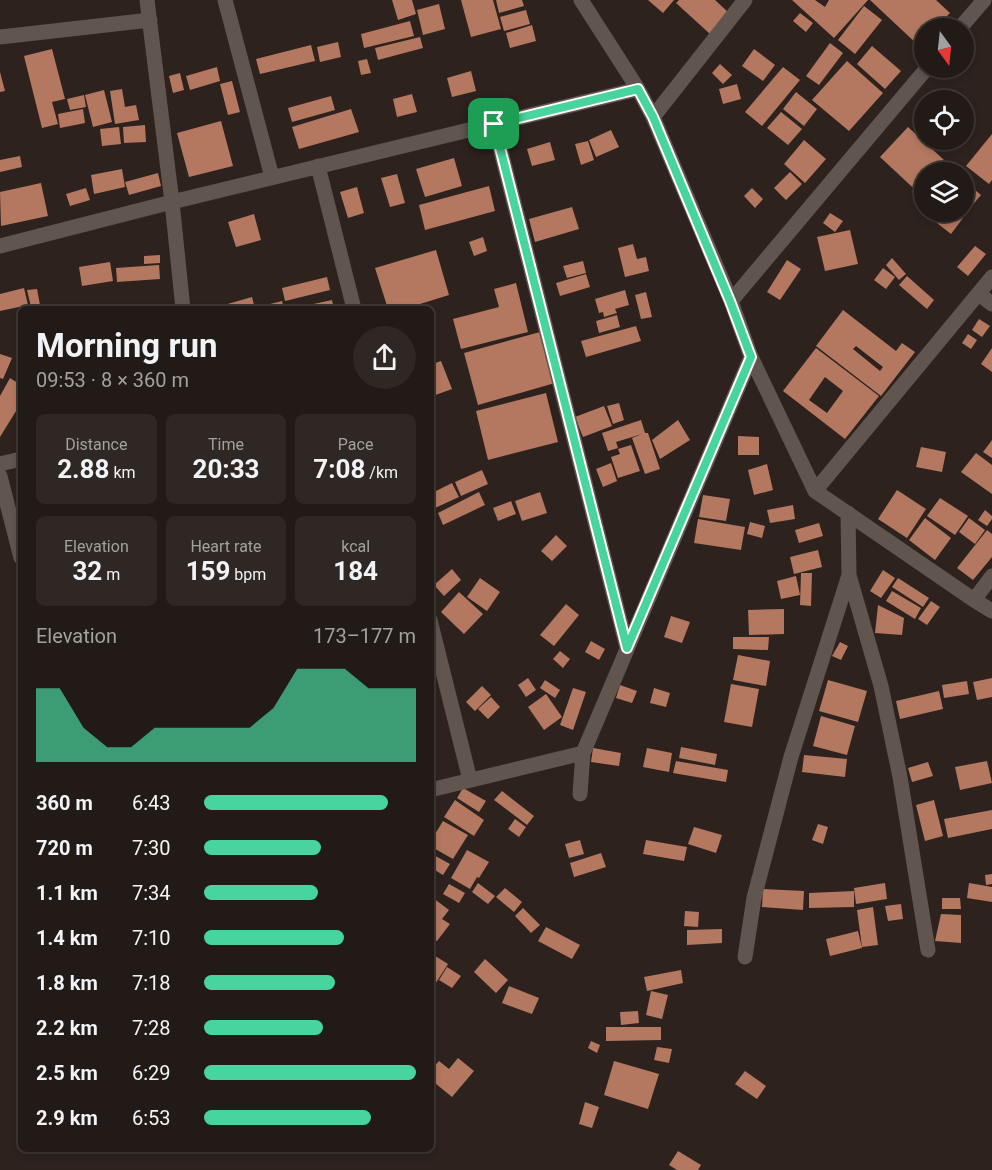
<!DOCTYPE html>
<html lang="en">
<head>
<meta charset="utf-8">
<style>
	:root { --surface:#221a16; --page:#2e2723; --text:#f1f3f6; --muted:#a2a1a1; --line:#3f3835; --accent:#48d49d }
	body { margin:0; font-family:Roboto,sans-serif; background:var(--page); color:var(--text); height:100vh; display:flex; flex-direction:column; font-size:22px; white-space:nowrap }
	* { box-sizing:border-box; margin:0 }
	p { font-size:20px; color:var(--muted) }
	.icon { flex:none; width:33px; height:33px; fill:none; stroke:currentColor; stroke-width:2; stroke-linecap:round; stroke-linejoin:round }
	.map { position:relative; flex:1; overflow:hidden }
	.drawer { position:absolute; left:18px; top:306px; width:416px; height:846px; display:flex; flex-direction:column; background:var(--surface); border-radius:9px; box-shadow:0 3px 9px #0003,0 0 0 2px var(--line) }
	.drawer>* { flex:none }
	.needle { width:39px; rotate:165deg }
	.tools { position:absolute; left:914px; top:18px; display:grid; gap:12px }
	.tools a { display:grid; place-items:center; width:60px; height:60px; border-radius:50%; background:var(--surface); box-shadow:0 3px 9px #0003,0 0 0 2px var(--line); font-size:30px }
	.pin { position:absolute; display:grid; place-items:center; width:51px; height:51px; color:#fff; margin:-26px; border-radius:12px; box-shadow:0 3px 9px #0006 }
	.round { display:grid; place-items:center; flex:none; width:63px; height:63px; border-radius:32px; background:var(--page) }
	.summary { display:flex; align-items:center; justify-content:space-between; height:102px; padding:0 18px }
	h1 { font-size:33px; font-weight:700; line-height:45px }
	.metrics { display:grid; grid-template-columns:repeat(3,1fr); gap:9px; height:102px; padding:6px 18px }
	.metrics div { display:grid; align-content:center; border-radius:9px; background:var(--page); text-align:center }
	.metrics b { font-size:26px; font-weight:700 }
	.metrics small { font-size:16px; font-weight:400 }
	.metrics p { font-size:16px }
	.chart { height:168px; padding:12px 18px }
	.chart p { display:flex; justify-content:space-between }
	.chart svg { width:100%; height:108px; margin-top:6px; fill:var(--accent); opacity:.7 }
	ul { padding:0 18px; list-style:none; font-size:20px }
	li { display:grid; grid-template-columns:96px 72px 1fr; align-items:center; height:45px }
	li i { height:15px; border-radius:8px; background:var(--accent) }
	.map>svg:first-child { display:block }
	.building { fill:#b47860; fill-rule:evenodd }
	.lines { fill:none; stroke-linecap:round; stroke-linejoin:round }
	.street { stroke:#61554f; stroke-width:15 }
	.route-casing { stroke:#fff; stroke-width:12 }
	.route { stroke:#48d49d; stroke-width:8 }
</style>
</head>
<body>
<div class="map">
<svg width="992" height="1170" viewBox="0 0 992 1170">
	<rect width="100%" height="100%" fill="#2d221e"/>
	<path class="building" d="M392,0h20l4,14 -18,6z
		M461,0h32l8,29 -30,8z
		M496,0h26l2,6 -25,7z
		M648,0h26l-11,13z
		M679,0h36l14,13 -19,21 -34,-31z
		M792,0h23l10,7 4,-7h39l-34,38z
		M870,0h66l14,13 -15,15h-11v12l-5,6z
		M439,4l6,25 -22,6 -6,-25z
		M864,6l18,14 -27,34 -17,-14z
		M526,10l4,14 -26,7 -4,-14z
		M800,13l13,10 -7,9 -13,-11z
		M410,21l4,15 -50,12 -3,-14z
		M532,25l4,16 -26,7 -4,-15z
		M420,37l3,11 -45,12 -3,-12z
		M338,42l3,15 -21,5 -3,-15z
		M830,43l13,10 -24,32 -13,-9z
		M311,45l4,16 -55,13 -4,-15z
		M872,46l29,25 -16,18 -28,-25z
		M52,49l13,50 -13,3 6,22 -16,4 -18,-72z
		M754,49l21,16 -12,16 -21,-15z
		M367,59l4,14 -10,2 -3,-14z
		M847,61l36,32 -34,38 -37,-31z
		M720,64l12,11 -9,9 -11,-11z
		M217,67l3,14 -30,9 -4,-14z
		M783,67l17,13 -38,46 -17,-14z
		M471,71l5,20 -24,6 -5,-19z
		M0,72l5,19 -5,1z
		M180,73l4,17 -11,3 -4,-17z
		M232,81l8,31 -12,3 -8,-31z
		M737,84l4,15 -18,5 -4,-15z
		M122,89l3,18 11,-2 3,15 -24,4 -5,-33z
		M104,90l8,32 -19,5 -8,-32z
		M796,92l21,17 -13,17 -21,-17z
		M412,94l5,18 -20,5 -4,-18z
		M84,95l2,12 -16,3 -3,-11z
		M331,96l4,14 -43,12 -4,-14z
		M83,109l2,14 -25,5 -2,-14z
		M351,109l8,23 -60,17 -7,-22z
		M781,112l21,17 -14,16 -21,-17z
		M221,121l12,45 -44,11 -12,-44z
		M145,125l1,17 -22,1 -1,-16z
		M119,127l2,17 -19,2 -2,-17z
		M908,127l48,44 -1,1h-31v26l-44,-41z
		M611,130l8,17 -23,10 -7,-17z
		M992,134v46l-3,4 -23,-18z
		M804,140l22,19 -21,24 -21,-19z
		M588,141l6,19 -13,5 -6,-21z
		M550,142l5,18 -23,6 -5,-17z
		M20,156l2,11 -22,5v-12z
		M454,158l8,28 -37,11 -9,-28z
		M122,169l3,18 -31,7 -3,-19z
		M790,172l12,12 -16,16 -12,-12z
		M158,173l3,13 -32,9 -4,-13z
		M397,174l8,29 -15,4 -9,-29z
		M963,180l18,15 -16,19 -2,-2z
		M41,183l7,33 -47,10 -1,-34z
		M489,186l6,25 -70,19 -6,-25z
		M357,187l7,26 -16,5 -8,-26z
		M86,188l4,12 -20,6 -4,-12z
		M752,188l11,11 -8,9 -11,-12z
		M572,207l7,22 -44,13 -6,-23z
		M931,212h23l9,6 -12,16 -23,-18z
		M830,213l13,8 -8,11 -12,-9z
		M254,214l7,26 -25,7 -8,-25z
		M850,230l8,34 -33,7 -8,-34z
		M483,237l4,14 -13,5 -5,-14z
		M633,244l4,15 9,-2 3,14 -24,6 -7,-29z
		M975,246l11,8 -18,22 -11,-9z
		M436,250l13,45 -45,14h-16l-13,-41z
		M160,255v8l-16,1v-8z
		M892,258l14,16 -7,6 -13,-15z
		M787,260l14,9 -21,31 -13,-8z
		M583,261l3,12 -19,5 -4,-12z
		M110,262l3,19 -31,5 -3,-19z
		M159,265l1,14 -43,3 -1,-14z
		M883,268l12,9 -9,12 -12,-9z
		M586,274l4,13 -30,9 -4,-13z
		M907,276l27,24 -7,9 -28,-24z
		M327,277l3,13 -45,11 -3,-13z
		M516,283l12,49 -67,17 -8,-30 46,-12 -5,-18z
		M24,288l4,17 -28,6v-17z
		M37,289l3,16 -9,2 -4,-17z
		M625,290l4,15 -14,4 2,4 -13,4 -1,-5 -4,1 -4,-14z
		M646,292l6,25 -11,2 -6,-24z
		M252,297l3,12h-30l-1,-4z
		M332,300l2,9h-29l-1,-3z
		M282,301l2,8h-25l-1,-2z
		M110,304l1,5h-23v-1z
		M843,310l53,41 6,-8 13,9 -34,44 -65,-50zM856,346l27,21 -3,4 -27,-22z
		M617,315l3,12 -21,6 -3,-12z
		M979,319l11,7 -8,11 -10,-7z
		M636,326l5,15 -55,16 -5,-16z
		M540,332l15,51 -77,22 -14,-52z
		M968,334l9,6 -6,9 -9,-6z
		M816,348l63,48 -34,43 -62,-48zM825,377l18,14 -16,22 -18,-13z
		M992,348v24l-11,-8z
		M0,354l12,4 -9,21 -3,-1z
		M441,361l11,28 -22,8v-32z
		M10,378l11,7v18l-21,34v-41z
		M546,393l12,49 -70,18 -12,-49z
		M619,403l5,17 -11,4 -6,-18z
		M604,406l8,20 -29,11 -8,-20z
		M641,420l4,13h3l12,36 -15,5 -13,-36 10,-4 -26,8 2,6 -10,3 -6,-18z
		M678,420l12,20 -30,19 -8,-19z
		M738,436l21,1v18h-21z
		M992,440v18l-9,-6z
		M631,445l9,26 -22,7 -7,-21 9,-3 -2,-5z
		M921,447l25,5 -4,20 -26,-5z
		M976,453l16,12v29l-31,-22z
		M611,463l6,18 -14,6 -7,-18z
		M767,464l6,26 -19,5 -6,-25z
		M482,470l6,14 -27,12 -6,-14z
		M452,483l7,14 -24,11 -5,-9v-5z
		M897,490l29,19 -19,29 -29,-19z
		M479,492l6,13 -42,20 -5,-12z
		M540,492l7,21 -25,8 -7,-20z
		M703,495l27,4 -4,22 -27,-4z
		M940,498l28,18 -13,19 -28,-19z
		M511,501l5,13 -18,7 -5,-13z
		M793,505l2,14 -25,4 -3,-13z
		M985,510l7,6v3l-5,7 -9,-6z
		M925,518l26,20 -16,22 -26,-20z
		M969,518l16,12 -10,14 -16,-12z
		M698,519l47,8 -4,23 -47,-7z
		M750,522l15,4 -3,12 -15,-4z
		M819,523l4,13 -24,7 -4,-13z
		M987,530l5,4v23l-19,23 -16,-12z
		M556,535l11,11 -15,15 -11,-10z
		M818,550l4,17 -28,7 -4,-17z
		M452,569l9,11 -17,16 -10,-11z
		M883,570l12,8 -14,20 -11,-7z
		M801,573h11l-1,33 -11,-1z
		M796,576l4,19 -19,4 -4,-18z
		M480,578l20,14 -13,19 -20,-14z
		M898,578l31,20 -6,9 -31,-20z
		M892,591l29,17 -6,11 -29,-18z
		M459,592l24,22 -19,20 -23,-22z
		M931,601l9,6 -13,18 -9,-6z
		M566,604l13,11 -25,31 -14,-11z
		M878,605l26,13 -2,17 -27,-2z
		M784,609v25l-35,1 -1,-25z
		M671,616l19,6 -8,21 -18,-6z
		M733,637h36l-1,13 -35,-1z
		M591,641l14,8 -6,11 -14,-8z
		M840,642l8,4 -7,14 -9,-4z
		M560,651l10,8 -7,9 -10,-9z
		M738,655l32,6 -4,25 -33,-6z
		M528,678l8,12 -10,7 -8,-12z
		M992,678v19l-15,3 -4,-18z
		M545,680l15,10 -5,8 -15,-10z
		M828,680l39,11 -9,31 -39,-11z
		M967,681l2,13 -25,4 -2,-13z
		M731,684l28,5 -7,38 -28,-5z
		M620,685l17,6 -5,12 -16,-5z
		M482,686l9,9 -16,16 -9,-9z
		M573,688l13,4 -13,38 -13,-5z
		M654,688l16,5 -4,14 -16,-4z
		M939,691l4,18 -43,10 -4,-18z
		M546,694l16,23 -18,13 -16,-23z
		M491,697l9,10 -12,12 -10,-10z
		M821,716l34,10 -8,29 -34,-9z
		M681,747l36,7 -2,11 -36,-7z
		M593,748l28,5 -2,13 -28,-4z
		M647,748l25,5 -3,19 -26,-5z
		M804,755l43,4 -2,18 -43,-5z
		M676,761l52,9 -2,12 -53,-9z
		M987,761l5,22 -32,7 -5,-23z
		M928,762l5,14 -21,6 -4,-14z
		M463,788l23,13 -7,11 -22,-14z
		M502,791l32,25 -7,9 -33,-25z
		M455,800l29,20 -10,16 -30,-19z
		M934,800l9,36 -18,5 -9,-36z
		M992,810v19l-44,9 -4,-19z
		M515,819l11,8 -7,10 -11,-8z
		M443,821l25,14 -15,24 -23,-13v-4z
		M818,824l10,3 -5,17 -11,-4z
		M694,827l28,8 -6,18 -28,-9z
		M580,840l4,14 -15,4 -4,-14z
		M646,840l41,7 -3,14 -41,-7z
		M467,850l22,12 -10,16 -2,-1 -7,12 -19,-11z
		M430,853l20,11 -7,11 -13,-8z
		M601,853l5,14 -32,10 -4,-14z
		M992,874v10l-6,1 -1,-10z
		M478,883l17,13 -7,8 -16,-12z
		M885,883l2,16 -31,5 -2,-16z
		M969,883l23,4v15l-25,-4z
		M449,884l16,9 -6,10 -16,-9z
		M505,888l17,14 -8,10 -18,-15z
		M763,889l41,2 -1,19 -41,-3z
		M854,891v16l-45,1v-15z
		M433,898l16,12 -7,9 8,5 -13,17 -7,-5v-35z
		M942,898h18l1,11h-19z
		M901,904l2,15 -15,2 -3,-15z
		M873,907l5,38 -16,2 -5,-37z
		M523,908l17,17 -9,8 -16,-17z
		M685,911l14,1 -1,15 -14,-1z
		M941,914l20,1v28l-26,-2z
		M546,927l34,18 -8,14 -34,-18z
		M722,929v14l-35,2v-15z
		M858,931l4,17 -32,8 -4,-17z
		M432,954l16,10 -18,28v-35z
		M485,959l23,21 -12,13 -22,-21z
		M447,967l14,9 -9,12 -13,-8z
		M681,970l2,13 -36,8 -3,-14z
		M509,986l30,12 -7,16 -30,-11z
		M651,991l17,4 -6,24 -16,-4z
		M638,1011l1,12 -18,2 -1,-13z
		M606,1027h55v13l-55,1z
		M591,1041l9,4 -3,8 -9,-5z
		M657,1047l15,2 -3,14 -15,-3z
		M458,1058l16,13 -22,26 -22,-18v-8l9,-10 10,8z
		M614,1061l45,13 -11,35 -44,-14z
		M745,1071l21,15 -9,13 -22,-15z
		M585,1102l14,5 -7,21 -13,-4z
		M678,1151l23,14 -3,5h-21l-8,-5z"/>
	<g class="lines">
		<path class="street" d="M147,0l25,202 11,107
			M225,0l47,177
			M581,0l57,89 15,28 78,184 20,56 64,134 159,109 18,11
			M960,28l24,-28
			M0,37l150,-17
			M653,117l92,-117
			M494,124l133,524
			M318,166l36,143
			M0,246l172,-44 466,-113
			M979,294l13,10
			M731,301l196,-233
			M0,464l21,-5
			M0,476l21,82
			M815,491l177,-214
			M848,513l1,62 32,111 19,91 28,173
			M974,600l18,-24
			M430,620l40,160
			M430,790l153,-37
			M580,794l3,-41 168,-396
			M745,957l9,-59 37,-141 58,-182"/>
	</g>
	<g class="lines">
		<g class="route-casing">
			<path id="route" d="M638,89l15,28 77,184 21,56 -124,291 -133,-524z"/>
		</g>
		<use href="#route" class="route"/>
	</g>
</svg>
<div class="tools">
<a><svg class="needle" viewBox="-14 -14 28 28"><path d="M0-13l5 13h-10z" fill="#e53935"/><path d="M0 13l5-13h-10z" fill="#a2a1a1"/></svg></a>
<a><svg class="icon" aria-label="locate" viewBox="0 0 24 24"><circle cx="12" cy="12" r="6"/><path d="M12 2v4M12 18v4M2 12h4M18 12h4"/></svg></a>
<a><svg class="icon" aria-label="layers" viewBox="0 0 24 24"><path d="M12 4l9 5-9 5-9-5zM3 14l9 5 9-5"/></svg></a>
</div>
<div class="pin" style="left:494px;top:124px;background:#1e9e55"><svg class="icon" aria-label="arrive" viewBox="0 0 24 24"><path d="M6 21V4h12l-3 4 3 4H6"/></svg></div>
<section class="drawer">
<div class="summary"><div><h1>Morning run</h1><p>09:53 · 8 × 360 m</p></div><a class="round"><svg class="icon" aria-label="share" viewBox="0 0 24 24"><path d="M12 15V3M7 8l5-5 5 5M5 13v7h14v-7"/></svg></a></div>
<div class="metrics">
<div><p>Distance</p><b>2.88<small> km</small></b></div>
<div><p>Time</p><b>20:33</b></div>
<div><p>Pace</p><b>7:08<small> /km</small></b></div>
</div>
<div class="metrics">
<div><p>Elevation</p><b>32<small> m</small></b></div>
<div><p>Heart rate</p><b>159<small> bpm</small></b></div>
<div><p>kcal</p><b>184</b></div>
</div>
<div class="chart"><p><span>Elevation</span>173–177 m</p>
<svg viewBox="0 0 160 44" preserveAspectRatio="none"><path d="M0 44V14L10 14L20 30L30 38L40 38L50 30L60 30L70 30L80 30L90 30L100 22L110 6L120 6L130 6L140 14L150 14L160 14V44z"/></svg>
</div>
<ul>
<li><b>360 m</b>6:43<i style="width:87%"></i></li>
<li><b>720 m</b>7:30<i style="width:55%"></i></li>
<li><b>1.1 km</b>7:34<i style="width:54%"></i></li>
<li><b>1.4 km</b>7:10<i style="width:66%"></i></li>
<li><b>1.8 km</b>7:18<i style="width:62%"></i></li>
<li><b>2.2 km</b>7:28<i style="width:56%"></i></li>
<li><b>2.5 km</b>6:29<i style="width:100%"></i></li>
<li><b>2.9 km</b>6:53<i style="width:79%"></i></li>
</ul>
</section>
</div>
</body>
</html>
